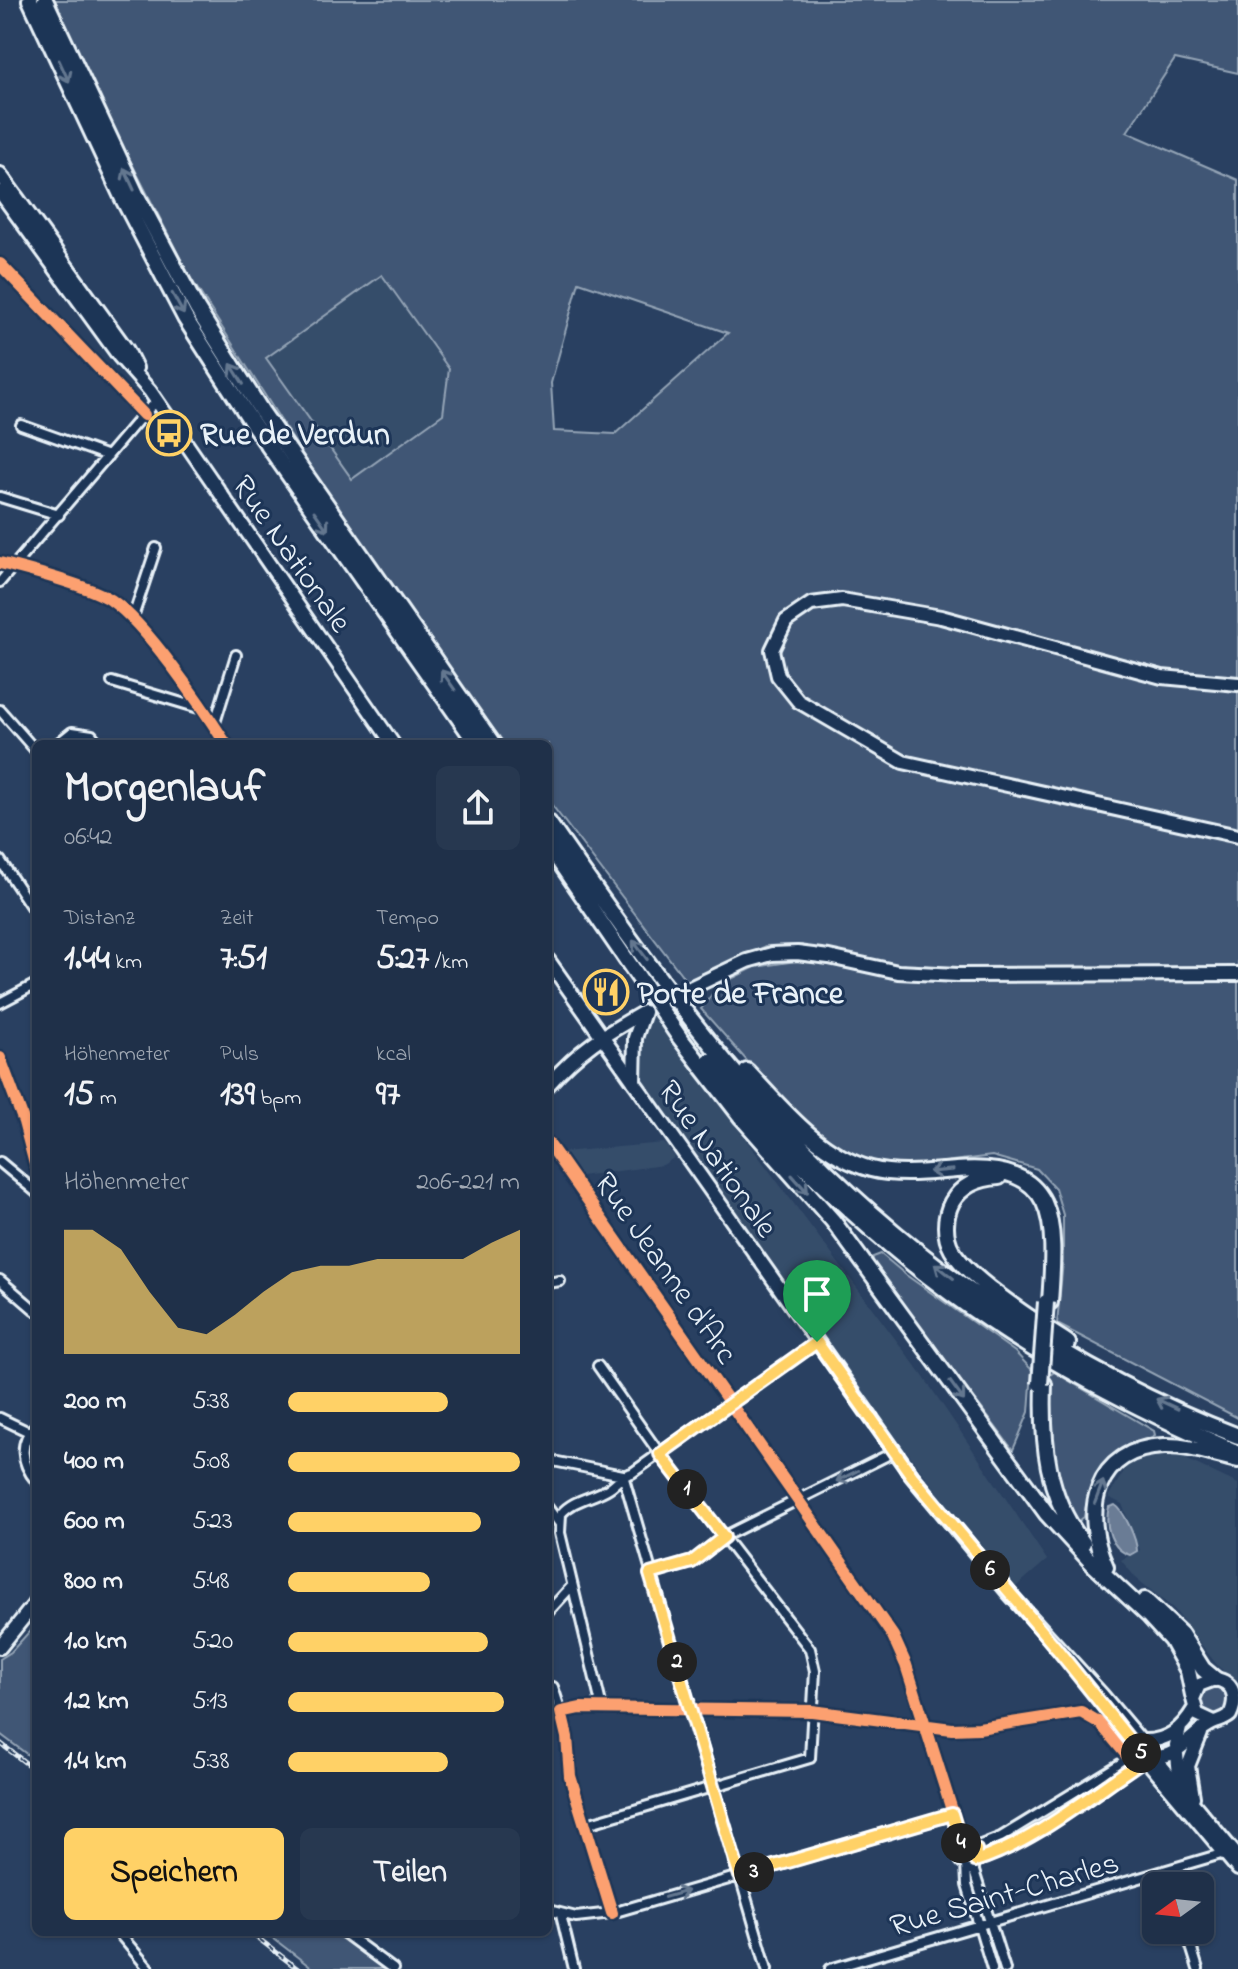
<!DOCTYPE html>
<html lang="de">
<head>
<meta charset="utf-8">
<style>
	:root { --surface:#1f3049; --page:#273850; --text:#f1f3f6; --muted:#a1a9b4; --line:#3c4b61; --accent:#ffd166 }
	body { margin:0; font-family:"Indie Flower",sans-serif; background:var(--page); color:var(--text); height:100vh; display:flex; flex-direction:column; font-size:30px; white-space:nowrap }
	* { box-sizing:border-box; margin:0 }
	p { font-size:26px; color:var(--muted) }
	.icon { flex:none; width:44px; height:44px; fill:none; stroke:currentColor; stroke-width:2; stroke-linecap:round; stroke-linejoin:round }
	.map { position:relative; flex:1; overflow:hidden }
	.details { position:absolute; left:32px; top:740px; width:520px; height:1196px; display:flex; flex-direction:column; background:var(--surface); border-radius:12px; box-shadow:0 2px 6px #0004,0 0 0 2px var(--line) }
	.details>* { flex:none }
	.needle { width:52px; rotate:255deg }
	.fabs { position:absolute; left:1142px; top:1872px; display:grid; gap:16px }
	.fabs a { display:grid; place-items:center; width:72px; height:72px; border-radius:12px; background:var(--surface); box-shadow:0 2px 6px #0004,0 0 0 2px var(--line); font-size:40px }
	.pin { position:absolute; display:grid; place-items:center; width:68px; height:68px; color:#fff; margin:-82px -34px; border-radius:50% 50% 50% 0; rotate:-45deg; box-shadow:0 0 8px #0007 }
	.pin .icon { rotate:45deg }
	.km { position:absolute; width:40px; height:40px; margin:-20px; border-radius:50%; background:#222; color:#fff; font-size:22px; line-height:40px; text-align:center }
	.round { display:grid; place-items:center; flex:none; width:84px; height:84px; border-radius:12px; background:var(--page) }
	.headline { display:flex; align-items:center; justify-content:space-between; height:136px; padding:0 32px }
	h1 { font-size:44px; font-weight:800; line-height:60px }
	.metrics { display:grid; grid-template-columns:repeat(3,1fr); gap:12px; height:136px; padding:8px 32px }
	.metrics div { display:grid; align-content:center }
	.metrics b { font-size:34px; font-weight:800 }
	.metrics small { font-size:22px; font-weight:400 }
	.metrics p { font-size:22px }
	.chart { height:224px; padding:16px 32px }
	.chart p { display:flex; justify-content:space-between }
	.chart svg { width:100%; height:144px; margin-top:8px; fill:var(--accent); opacity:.7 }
	.primary-button { display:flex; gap:16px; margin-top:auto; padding:16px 32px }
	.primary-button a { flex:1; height:92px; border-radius:12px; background:var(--accent); color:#111; font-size:32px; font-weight:800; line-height:92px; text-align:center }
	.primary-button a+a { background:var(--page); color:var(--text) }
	ul { padding:0 32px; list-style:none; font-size:26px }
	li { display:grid; grid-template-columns:128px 96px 1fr; align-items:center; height:60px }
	li i { height:20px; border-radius:10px; background:var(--accent) }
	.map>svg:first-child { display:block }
	.built { fill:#364d6b }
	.green { fill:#415774; stroke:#94a4b6; stroke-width:2; fill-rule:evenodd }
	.water { fill:#6b7c95; stroke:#9dabbd; stroke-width:2 }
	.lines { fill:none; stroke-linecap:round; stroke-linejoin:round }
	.minor-casing { stroke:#e8f1f8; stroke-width:14 }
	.secondary-casing { stroke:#e8f1f8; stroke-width:18 }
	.primary-casing { stroke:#e8f1f8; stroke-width:18 }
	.motorway-casing { stroke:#e8f1f8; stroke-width:20 }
	.minor { stroke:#1d3557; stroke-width:8 }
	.secondary { stroke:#1d3557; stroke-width:12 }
	.primary { stroke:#1d3557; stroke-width:12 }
	.motorway { stroke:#1d3557; stroke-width:14 }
	.rail-casing { stroke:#e8f1f8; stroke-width:5 }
	.rail { stroke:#1d3557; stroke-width:2; stroke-dasharray:6; stroke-linecap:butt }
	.motorway-bridge-casing { stroke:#e8f1f8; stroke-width:20; stroke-linecap:butt }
	.motorway-bridge { stroke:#1d3557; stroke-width:14 }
	.cycleway-casing { stroke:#1d3557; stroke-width:17 }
	.cycleway { stroke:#fca06f; stroke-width:12 }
	.oneway { stroke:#64778f }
	.route-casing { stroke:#fff; stroke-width:16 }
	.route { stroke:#ffd166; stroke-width:10 }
	.labels { text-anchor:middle; stroke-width:6; stroke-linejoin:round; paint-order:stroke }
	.poi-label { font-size:32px; font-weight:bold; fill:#e8f1f8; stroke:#1d3557; text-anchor:start }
	.street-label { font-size:32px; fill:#e8f1f8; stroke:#1d3557 }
</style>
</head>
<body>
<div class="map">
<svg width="1238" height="1969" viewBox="0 0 1238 1969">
	<rect width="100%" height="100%" fill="#294061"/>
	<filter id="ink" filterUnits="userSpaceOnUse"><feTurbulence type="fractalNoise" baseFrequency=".0125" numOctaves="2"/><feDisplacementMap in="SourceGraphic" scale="16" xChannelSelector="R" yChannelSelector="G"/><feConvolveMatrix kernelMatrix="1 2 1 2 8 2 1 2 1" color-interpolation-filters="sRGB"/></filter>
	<g filter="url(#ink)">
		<path class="built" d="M383,275l66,94 -6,45 -91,66 -86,-122z
			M653,1016l270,360 124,184 -35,30 -136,-179 -228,-317 -8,-29 -1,-19 3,-17z
			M664,1143l11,14 -12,8 -83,11 -18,-24z
			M1158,1452l17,2 63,30v201l-21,-20 -43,-56 -38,-31 -15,-18 19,-10 -18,-46 -14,-7 20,-32 9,-7z"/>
		<path class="green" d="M55,0h1183v73l-63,-14 -48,73 111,48v1238l-181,-94 6,-63v-46l-8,-27 -18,-19 -45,-13 -104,13 -47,-17 -40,-30 -100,-113 18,-24 36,-18 55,-8 -8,-14 -36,1 -78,37 -140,-183v-56h-43l-77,-101 -86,-126 -152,-240 -102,-199zM382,275l67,94 -6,45 -91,65 -86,-121zM579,282l149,51 -113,101 -61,-3 -3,-48z
			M881,1254l25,21 109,77 17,18 -3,42 -16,38 -141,-187 1,-6z
			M1054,1372l100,59 1,4c-9,6 -21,7 -30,12 -26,15 -37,42 -41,70l-8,6c-27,-36 -31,-104 -27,-147z
			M36,1624v137l-36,-27v-75l11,-7z
			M1197 1701a16 16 0 1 1 32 0a16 16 0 1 1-32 0Z
			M265,1932h75l51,37h-78z"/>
		<path class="water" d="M1115,1505c9,5 22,35 22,46l-7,4c-19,-5 -26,-30 -21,-48z"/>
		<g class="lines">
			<g class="minor-casing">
				<path id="minor" d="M0,264l144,151
					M21,425l87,31
					M0,497l59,18
					M0,563c28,7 88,22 111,37 36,25 90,105 115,144
					M0,582l146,-171 11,-9
					M132,620l24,-72
					M112,682l90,27
					M0,710l36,41
					M214,726l22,-71
					M57,744l15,-12 20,3 7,9
					M0,860l36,54
					M0,1003l36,-19
					M0,1058l24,64 12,46
					M548,1143l345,493 13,29 58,183
					M0,1162l36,30
					M0,1280l36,31
					M548,1283l12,-2
					M0,1418l29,14
					M36,1425c-18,17 -15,38 0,56
					M548,1460l75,15 144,494
					M548,1508l11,15
					M650,1574l42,-12 35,-27 167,-83
					M548,1612l24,-26
					M553,1687l8,25
					M602,1708l-42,-175 1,-19c12,-15 33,-16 48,-26 9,-6 12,-13 23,-15l185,-131
					M587,1824l223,-66 5,-87 -5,-22 -148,-192 -64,-91
					M959 1856a9 9 0 1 1 18 0a9 9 0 1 1-18 0Z
					M973,1848l28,-11 129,-79
					M975,1861c60,-20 113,-63 164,-98
					M974,1863v8l31,98
					M966,1864l1,21 25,84
					M1169,1870l4,16
					M548,1910l28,7 36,-4 340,-99
					M612,1913l-42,-137 -3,-39 -6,-25 19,-4 232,3 140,18 27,-1 102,-16 19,11 35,42
					M561,1915l13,54
					M1186,1930l12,39
					M118,1932l31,37
					M343,1932l50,37
					M830,1969l398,-117"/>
			</g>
			<g class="secondary-casing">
				<path id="secondary" d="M1238,684l-76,-7 -221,-60 -99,-17 -31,4 -25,17 -14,29 6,26 20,25 105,61 335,74
					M686,990l61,-29 25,-7 25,-1 32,4 69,15 60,3 280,-1
					M634,1082l1,-44 9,-26
					M548,1085c33,-37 54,-49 96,-73
					M0,1647l36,-45"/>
			</g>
			<g class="primary-casing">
				<path id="primary" d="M0,174l127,176 9,18
					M0,192l119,164 31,35 243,353
					M548,960l364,516 96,116 94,103 136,162
					M1122,1731l116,138
					M1142,1741c25,1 40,-12 52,-32
					M1153,1756c24,5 40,-25 60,-33 7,-3 11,-3 17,-8 8,-17 4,-33 -15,-36l-16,6 -6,14 4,15 17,8
					M1180,1784l-4,-39 4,-17
					M1193,1797l-5,-31 13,-33"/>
			</g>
			<g class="motorway-casing">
				<path id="motorway" d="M30,0l93,199 62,119 66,103 226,323
					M45,0l91,194 61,115 65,103 231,332
					M548,822c72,104 150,215 237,307 125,133 283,242 453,307
					M548,845l132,193 62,80 91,103 214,293 47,51 55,51 22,24 17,31 5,24
					M709,1061c22,26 43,54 68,79 54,55 111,107 173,153 89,66 187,116 288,160
					M747,1071c35,37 72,84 124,98 27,7 57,3 85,1 103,-8 100,50 94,132
					M999,1177c-20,1 -37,8 -47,25 -8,15 -8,34 0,48 16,29 87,74 116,93
					M1044,1384c-2,57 2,112 39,159
					M1106,1567c-25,-55 -12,-118 58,-121 25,-1 50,9 74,14
					M1145,1600l36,34 22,35 12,10"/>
			</g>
			<use href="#minor" class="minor"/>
			<use href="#secondary" class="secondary"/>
			<use href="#primary" class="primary"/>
			<use href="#motorway" class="motorway"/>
			<g class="rail-casing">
				<path id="rail" d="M0,1743l36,28
					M250,1932l48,37"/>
			</g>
			<use href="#rail" class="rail"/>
			<g class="motorway-bridge-casing">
				<path id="motorway-bridge" d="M1040,1384l6,-82"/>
			</g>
			<use href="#motorway-bridge" class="motorway-bridge"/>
			<g class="cycleway-casing">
				<path id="cycleway" d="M0,264l144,151
					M0,563c28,7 88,22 111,37 36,25 90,105 115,144
					M0,1058l24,64 12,46
					M548,1143l345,493 13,29 58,183
					M612,1913l-42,-137 -3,-39 -6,-25 19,-4 232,3 140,18 27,-1 102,-16 19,11 35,42"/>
			</g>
			<use href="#cycleway" class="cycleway"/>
		</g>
		<defs><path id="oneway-shaft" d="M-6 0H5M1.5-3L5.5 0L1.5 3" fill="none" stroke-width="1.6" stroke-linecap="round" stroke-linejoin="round" transform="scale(2)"/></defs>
		<g class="oneway">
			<use href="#oneway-shaft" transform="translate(64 71) rotate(65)"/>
			<use href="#oneway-shaft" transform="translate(129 179) rotate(-115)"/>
			<use href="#oneway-shaft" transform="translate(178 304) rotate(61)"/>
			<use href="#oneway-shaft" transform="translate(237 374) rotate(-122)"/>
			<use href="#oneway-shaft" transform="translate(321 521) rotate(55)"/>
			<use href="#oneway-shaft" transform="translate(448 680) rotate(-125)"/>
			<use href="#oneway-shaft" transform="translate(640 950) rotate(-127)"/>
			<use href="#oneway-shaft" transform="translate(941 1171) rotate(175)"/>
			<use href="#oneway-shaft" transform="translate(800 1184) rotate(48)"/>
			<use href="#oneway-shaft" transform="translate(944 1271) rotate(-142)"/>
			<use href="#oneway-shaft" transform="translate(957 1391) rotate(54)"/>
			<use href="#oneway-shaft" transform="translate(1167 1404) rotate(-155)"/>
			<use href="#oneway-shaft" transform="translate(847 1476) rotate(153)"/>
			<use href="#oneway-shaft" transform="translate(1099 1492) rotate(-69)"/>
			<use href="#oneway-shaft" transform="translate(676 1894) rotate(-16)"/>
		</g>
	</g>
	<g class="lines" filter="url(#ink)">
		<g class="route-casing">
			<path id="route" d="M817,1342l95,134 145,173 88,110c-54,35 -107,82 -170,102l1,-11 -8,-3 -4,1 -3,-4 -9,-30 -212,62 -5,-15 -85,-287 42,-12 32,-25 -64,-83z"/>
		</g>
		<use href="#route" class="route"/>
	</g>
	<defs>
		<g id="bus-ring" transform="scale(2.3)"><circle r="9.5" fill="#1d3557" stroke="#ffd166" stroke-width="1.5"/><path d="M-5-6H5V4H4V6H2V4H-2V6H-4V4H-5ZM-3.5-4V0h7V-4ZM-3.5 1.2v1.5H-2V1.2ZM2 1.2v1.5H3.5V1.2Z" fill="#ffd166"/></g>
		<g id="restaurant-ring" transform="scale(2.3)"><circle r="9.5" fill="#1d3557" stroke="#ffd166" stroke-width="1.5"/><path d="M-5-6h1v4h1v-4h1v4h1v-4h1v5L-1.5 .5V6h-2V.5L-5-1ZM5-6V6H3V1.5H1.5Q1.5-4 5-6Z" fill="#ffd166"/></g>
	</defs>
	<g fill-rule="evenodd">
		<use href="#bus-ring" x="169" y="433"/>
		<use href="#restaurant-ring" x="606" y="992"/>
	</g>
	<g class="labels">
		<g class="poi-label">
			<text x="200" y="444">Rue de Verdun</text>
			<text x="637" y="1003">Porte de France</text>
		</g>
		<g class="street-label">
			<text transform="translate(293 553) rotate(55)" y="11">Rue Nationale</text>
			<text transform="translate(719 1158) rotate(55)" y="11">Rue Nationale</text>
			<text transform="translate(667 1267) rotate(55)" y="11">Rue Jeanne d'Arc</text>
			<text transform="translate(1004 1893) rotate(-16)" y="11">Rue Saint-Charles</text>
		</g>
	</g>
</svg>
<div class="fabs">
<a><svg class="needle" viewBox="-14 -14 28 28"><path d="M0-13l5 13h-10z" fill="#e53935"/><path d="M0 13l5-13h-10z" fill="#a1a9b4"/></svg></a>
</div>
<div class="pin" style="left:817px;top:1342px;background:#1e9e55"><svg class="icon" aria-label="arrive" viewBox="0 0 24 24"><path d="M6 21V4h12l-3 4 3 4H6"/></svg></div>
<b class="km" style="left:687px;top:1489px">1</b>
<b class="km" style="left:677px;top:1662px">2</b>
<b class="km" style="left:754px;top:1872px">3</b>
<b class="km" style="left:961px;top:1843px">4</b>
<b class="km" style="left:1141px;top:1753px">5</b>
<b class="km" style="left:990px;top:1570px">6</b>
<section class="details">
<div class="headline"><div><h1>Morgenlauf</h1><p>06:42</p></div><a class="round"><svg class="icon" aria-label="share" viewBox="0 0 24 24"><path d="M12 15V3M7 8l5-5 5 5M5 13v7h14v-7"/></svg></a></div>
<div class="metrics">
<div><p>Distanz</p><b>1.44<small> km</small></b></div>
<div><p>Zeit</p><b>7:51</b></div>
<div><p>Tempo</p><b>5:27<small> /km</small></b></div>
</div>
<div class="metrics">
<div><p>Höhenmeter</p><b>15<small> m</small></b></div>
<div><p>Puls</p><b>139<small> bpm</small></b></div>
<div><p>kcal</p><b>97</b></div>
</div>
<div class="chart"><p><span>Höhenmeter</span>206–221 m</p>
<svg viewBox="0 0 160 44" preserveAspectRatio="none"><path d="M0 44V6L10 6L20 12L30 25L40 36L50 38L60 32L70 25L80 19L90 17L100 17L110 15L120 15L130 15L140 15L150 10L160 6V44z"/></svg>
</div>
<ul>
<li><b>200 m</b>5:38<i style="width:69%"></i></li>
<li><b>400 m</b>5:08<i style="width:100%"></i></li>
<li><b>600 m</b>5:23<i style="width:83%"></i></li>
<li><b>800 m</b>5:48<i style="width:61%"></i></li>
<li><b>1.0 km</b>5:20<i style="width:86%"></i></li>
<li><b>1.2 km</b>5:13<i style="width:93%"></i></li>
<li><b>1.4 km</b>5:38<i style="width:69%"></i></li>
</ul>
<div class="primary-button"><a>Speichern</a><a>Teilen</a></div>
</section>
</div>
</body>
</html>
